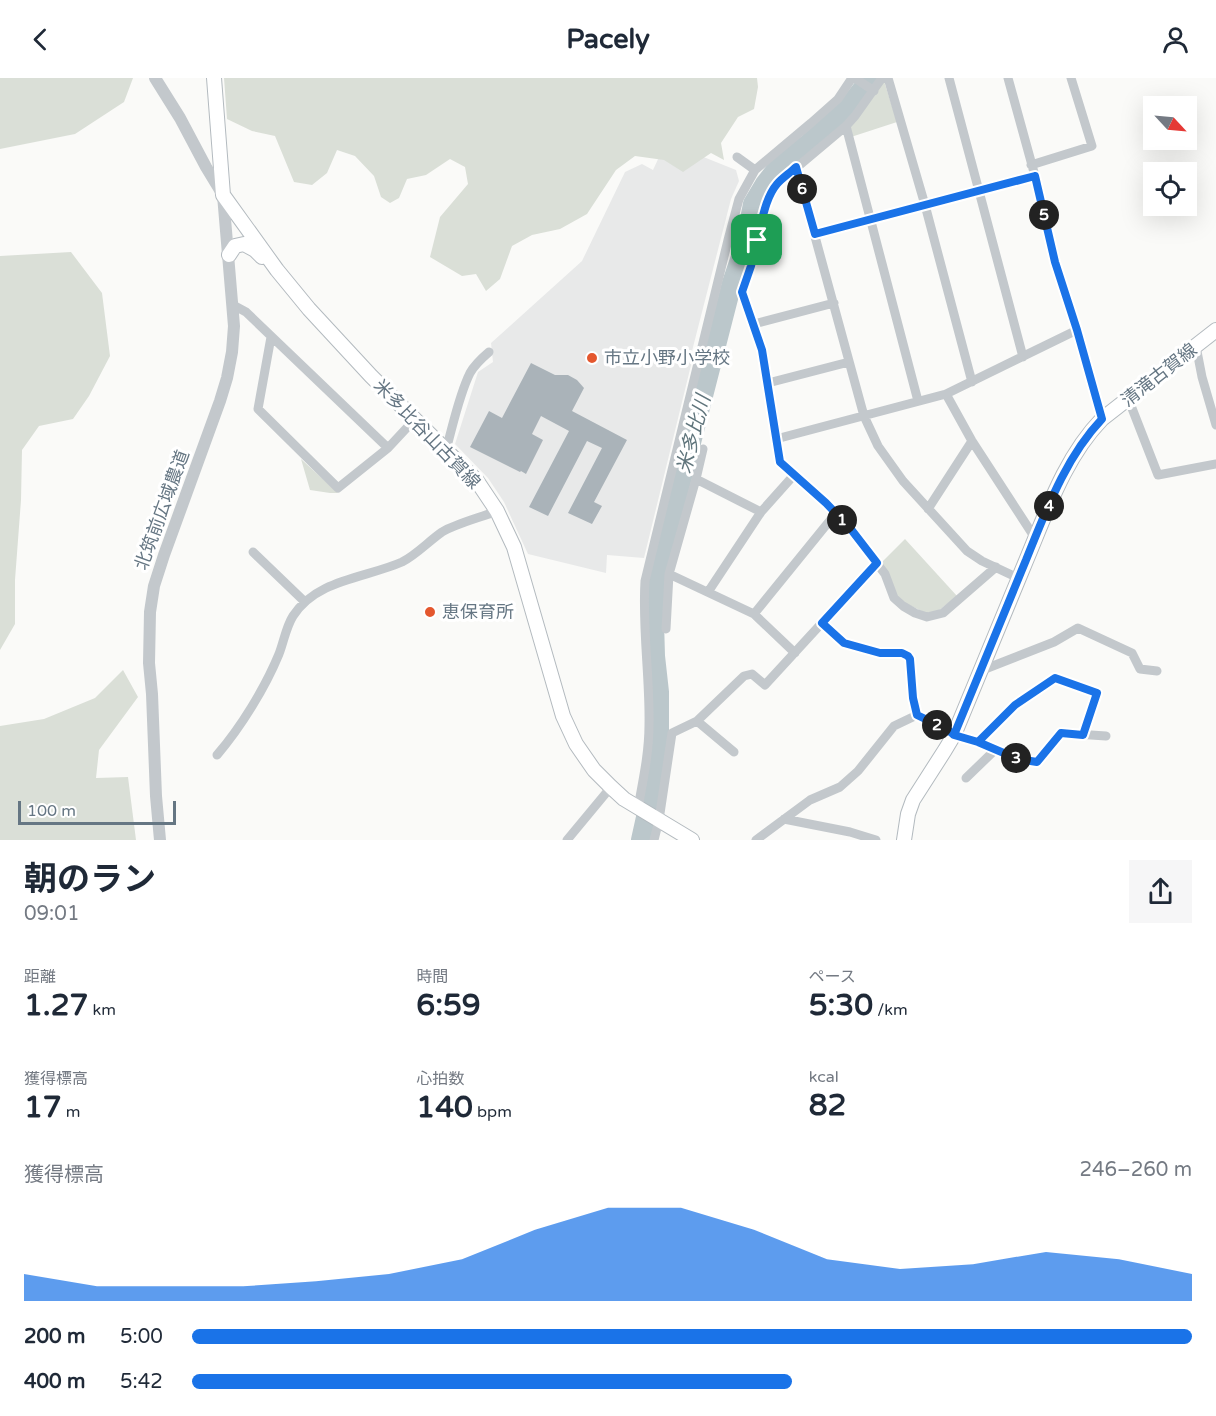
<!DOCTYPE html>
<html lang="ja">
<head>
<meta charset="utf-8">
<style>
	:root { --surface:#fff; --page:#f6f6f7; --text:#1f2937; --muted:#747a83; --accent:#1a73e8 }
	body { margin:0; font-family:"Varela Round","Noto Sans JP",sans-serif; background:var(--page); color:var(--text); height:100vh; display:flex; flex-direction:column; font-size:22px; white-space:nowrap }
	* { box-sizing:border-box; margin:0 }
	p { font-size:20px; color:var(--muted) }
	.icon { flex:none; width:33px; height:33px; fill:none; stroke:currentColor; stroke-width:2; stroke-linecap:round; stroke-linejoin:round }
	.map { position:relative; height:762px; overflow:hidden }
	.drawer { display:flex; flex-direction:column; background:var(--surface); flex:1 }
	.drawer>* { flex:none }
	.needle { width:39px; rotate:116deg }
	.controls { position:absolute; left:1143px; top:18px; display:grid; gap:12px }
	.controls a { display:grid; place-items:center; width:54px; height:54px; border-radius:0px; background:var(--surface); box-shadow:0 6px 24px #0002; font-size:30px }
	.scale { position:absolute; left:18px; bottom:15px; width:158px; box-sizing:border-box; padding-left:6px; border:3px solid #657683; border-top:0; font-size:16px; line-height:21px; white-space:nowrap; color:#657683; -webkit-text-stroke:4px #fff; paint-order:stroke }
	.pin { position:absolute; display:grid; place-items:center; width:51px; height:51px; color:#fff; margin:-26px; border-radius:12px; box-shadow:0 3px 9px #0006 }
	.km { position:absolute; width:30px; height:30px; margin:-15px; border-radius:50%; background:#222; color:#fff; font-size:16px; line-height:30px; text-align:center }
	.round { display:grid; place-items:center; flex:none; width:63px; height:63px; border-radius:0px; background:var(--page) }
	.head { display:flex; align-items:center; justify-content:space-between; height:102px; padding:0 24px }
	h1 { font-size:33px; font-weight:700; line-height:45px }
	.metrics { display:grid; grid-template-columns:repeat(3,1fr); gap:9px; height:102px; padding:6px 24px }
	.metrics div { display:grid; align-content:center }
	.metrics b { font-size:30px; font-weight:700 }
	.metrics small { font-size:16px; font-weight:400 }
	.metrics p { font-size:16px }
	.chart { height:168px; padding:12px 24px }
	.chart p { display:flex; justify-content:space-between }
	.chart svg { width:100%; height:108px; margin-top:6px; fill:var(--accent); opacity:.7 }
	ul { padding:0 24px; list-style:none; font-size:20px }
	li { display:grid; grid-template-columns:96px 72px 1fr; align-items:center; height:45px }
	li i { height:15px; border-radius:8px; background:var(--accent) }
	header { display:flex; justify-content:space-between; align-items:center; height:78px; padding:0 24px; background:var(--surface); font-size:27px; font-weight:700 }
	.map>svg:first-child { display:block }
	.built { fill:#e8e9e9 }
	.green { fill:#dadfd7 }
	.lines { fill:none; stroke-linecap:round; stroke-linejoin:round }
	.river { stroke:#bbc7cb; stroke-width:20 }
	.building { fill:#aab3b9 }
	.secondary-casing { stroke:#b3babf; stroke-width:16 }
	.minor { stroke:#c3c8cc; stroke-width:9 }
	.tertiary { stroke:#c3c8cc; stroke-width:12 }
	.secondary { stroke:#fff; stroke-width:14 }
	.route-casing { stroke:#fff; stroke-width:12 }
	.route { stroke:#1a73e8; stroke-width:8 }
	.poi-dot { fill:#e4572e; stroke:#fff; stroke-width:2 }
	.labels { text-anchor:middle; stroke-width:6; stroke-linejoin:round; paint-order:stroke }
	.poi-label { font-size:18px; fill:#657683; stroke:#fff; text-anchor:start }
	.street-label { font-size:18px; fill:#657683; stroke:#fff }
	.water-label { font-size:20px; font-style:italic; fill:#60757c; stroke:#fff }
</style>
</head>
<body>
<header><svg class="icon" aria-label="back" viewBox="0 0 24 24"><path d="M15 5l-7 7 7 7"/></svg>Pacely<svg class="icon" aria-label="person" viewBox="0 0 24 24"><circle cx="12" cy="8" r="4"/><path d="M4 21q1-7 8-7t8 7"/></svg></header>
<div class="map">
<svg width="1216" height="762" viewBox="0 0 1216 762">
	<rect width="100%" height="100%" fill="#fafaf8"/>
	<path class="built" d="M666,64l70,28 3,11 -8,18 -40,156 1,6 -48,197 -37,-3 -1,18 -78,-19 -24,-52 -16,-24 -33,-34 23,-72 15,-10 -2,-19 91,-82 43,-89 17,-8 11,6z"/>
	<path class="green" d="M0,0h133l-9,24 -49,32 -75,15z
		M224,0h533l1,9 -4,22 -16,8 -17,26 3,17 -13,-7 -28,19 -19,-12 -29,-4 -19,14 -29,44 -27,15 -28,6 -20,11 -12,33 -14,12 -10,-17 -14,2 -32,-19 10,-40 28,-33 -3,-17 -15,-8 -24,16 -19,4 -8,19 -9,5 -9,-6 -7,-21 -19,-20 -18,-6 -10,23 -15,12 -18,-3 -19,-46 -23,-5 -25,-12z
		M884,3l13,41 -46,15 -2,-8z
		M71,174l31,41 8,63 -21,40 -16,23 -34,7 -17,24 -1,50 -6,80v44l-15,26v-394z
		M301,381l37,34h-8l-20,-3z
		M905,461l52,57 -19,15 -12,2 -19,-9 -12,-10 -13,-32z
		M123,592l15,27 -39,53 -3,28 32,-1 8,63h-136v-114l44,-7 51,-21z"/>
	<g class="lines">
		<path class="river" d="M641,762l10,-45 8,-64v-39l-4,-36 -1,-35 1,-30 6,-35 24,-90 47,-183 13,-38 8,-41 12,-20 18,-23 25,-17 42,-39 21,-27"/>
	</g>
	<path class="building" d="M531,285l24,12h13l9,5 7,8 -12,23 55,29 -33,62 8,4 -10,18 -24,-11 34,-65 -15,-7 -39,75 -19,-9 40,-76 -28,-15 -9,18 11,6 -17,34 -5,-3 -1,1 -50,-25 19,-36 13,7z"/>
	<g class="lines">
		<g class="secondary-casing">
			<path id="secondary" d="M214,0l9,117 54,75 32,39 62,67 106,105 20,30 17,36 49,169 13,28 18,26 17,17 13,12 68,41
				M229,177l6,-9 9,-2 11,6 7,7
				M904,762l4,-26 5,-14 32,-50 9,-15c25,-60 49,-120 74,-179 20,-48 38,-100 74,-137l114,-89"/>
		</g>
		<path class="minor" d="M855,0l19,13
			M882,0l-27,38 -9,10 -69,58 -9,17 -17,65 -9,26 20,58 18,112 46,41 24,25 35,46 9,24 9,8 12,7 12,4 16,-4 53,-46
			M888,0l37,127 47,177
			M949,0l74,279
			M1008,0l27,98 20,87 22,67 25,89
			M846,48l72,275
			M737,79l18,13
			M1031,87l61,-19 -21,-68
			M796,89l68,249 14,30 25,35 64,70 15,10 36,17
			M815,156l220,-58
			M233,227l13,7 142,136
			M754,246l80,-21
			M271,259l-13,72 80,79 50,-40 27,-29
			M1196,268l6,31 14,48
			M768,305l81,-21
			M946,316l26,47 63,97
			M1128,320l30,77 58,-11
			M776,361l170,-45 131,-64
			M446,372c7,-25 13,-55 24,-77 5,-9 12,-15 19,-21
			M696,401l65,33
			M928,431l44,-68
			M253,474l52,50
			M669,496l85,40 41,39
			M708,514l53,-80 33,-37
			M754,536l82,-101
			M822,545l22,20 36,10h22l6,3 2,3 3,39 4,17
			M666,551l3,-55 27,-95 7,-30
			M980,593l74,-29 24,-14 54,25 8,16 17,2
			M697,643l37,31
			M978,664l37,-37 40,-27 42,15 -14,42
			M217,677c24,-28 48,-67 62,-101 5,-13 7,-27 14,-38 24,-37 73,-38 109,-54 14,-7 27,-21 40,-30 13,-8 40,-15 55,-21
			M966,700l30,-29
			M638,730c5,-28 11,-55 11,-83 1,-48 -7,-96 -4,-144l83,-341 11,-41 16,-29 56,-47 27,-24 14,-21
			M784,741l66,13 26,8
			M567,762l44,-53
			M654,762l5,-20 13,-87 25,-12 47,-45 8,-2 13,11 112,-122
			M756,762l54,-40 30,-13 18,-16 36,-45 23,-11 31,15 6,5 24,7 40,17 19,3 24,-29 45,3"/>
		<path class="tertiary" d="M155,0l25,40 26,49 17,28 11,131 -2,26 -5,26 -7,23 -56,154 -10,31 -4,26 -1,51 3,31 4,102 4,44"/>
		<use href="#secondary" class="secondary"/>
	</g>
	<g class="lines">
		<g class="route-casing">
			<path id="route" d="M757,162l-6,26 -9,26 20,58 18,112 46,41 24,25 27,35 -55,60 22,20 36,10h22l6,3 2,3 3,39 4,17 31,15 6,5 24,7 37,-37 40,-27 42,15 -14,42 -22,-2 -24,29 -19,-3 -40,-17 -24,-7c24,-59 48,-117 72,-175 20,-49 39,-102 76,-141l-25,-89 -22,-68 -20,-86 -220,58 -19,-67c-6,6 -14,11 -19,17 -12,14 -15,38 -20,56"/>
		</g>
		<use href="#route" class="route"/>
	</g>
	<g class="poi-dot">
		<circle cx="592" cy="280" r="6"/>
		<circle cx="430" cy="534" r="6"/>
	</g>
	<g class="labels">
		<g class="poi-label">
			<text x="604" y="286">市立小野小学校</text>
			<text x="442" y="540">恵保育所</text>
		</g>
		<g class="street-label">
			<text transform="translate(1159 297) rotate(-38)" y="6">清滝古賀線</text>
			<text transform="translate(427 356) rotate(46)" y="6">米多比谷山古賀線</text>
			<text transform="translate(162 432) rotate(-70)" y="6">北筑前広域農道</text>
		</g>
		<g class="water-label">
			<text transform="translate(693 356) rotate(-75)" y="7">米多比川</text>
		</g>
	</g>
</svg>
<div class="controls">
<a><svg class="needle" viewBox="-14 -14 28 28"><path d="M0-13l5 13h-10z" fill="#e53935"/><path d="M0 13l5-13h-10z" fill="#747a83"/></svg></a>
<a><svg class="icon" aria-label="locate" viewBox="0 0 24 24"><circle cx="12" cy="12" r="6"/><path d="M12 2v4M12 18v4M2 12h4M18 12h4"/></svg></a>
</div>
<div class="scale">100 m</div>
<div class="pin" style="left:757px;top:162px;background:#1e9e55"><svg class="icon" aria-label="arrive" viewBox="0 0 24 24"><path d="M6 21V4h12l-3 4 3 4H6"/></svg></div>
<b class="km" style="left:842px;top:442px">1</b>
<b class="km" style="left:937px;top:647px">2</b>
<b class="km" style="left:1016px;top:680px">3</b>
<b class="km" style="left:1049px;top:428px">4</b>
<b class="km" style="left:1044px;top:137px">5</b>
<b class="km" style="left:802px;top:111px">6</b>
</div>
<section class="drawer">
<div class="head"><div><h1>朝のラン</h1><p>09:01</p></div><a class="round"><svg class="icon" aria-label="share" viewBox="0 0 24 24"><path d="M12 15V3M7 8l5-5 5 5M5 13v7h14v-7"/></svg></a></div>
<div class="metrics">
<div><p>距離</p><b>1.27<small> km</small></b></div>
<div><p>時間</p><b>6:59</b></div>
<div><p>ペース</p><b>5:30<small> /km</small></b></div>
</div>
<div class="metrics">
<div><p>獲得標高</p><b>17<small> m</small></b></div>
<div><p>心拍数</p><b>140<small> bpm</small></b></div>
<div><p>kcal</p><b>82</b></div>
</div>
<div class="chart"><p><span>獲得標高</span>246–260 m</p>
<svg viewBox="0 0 160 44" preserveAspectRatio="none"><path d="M0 44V33L10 38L20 38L30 38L40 36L50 33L60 27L70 15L80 6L90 6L100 15L110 27L120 31L130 29L140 24L150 27L160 33V44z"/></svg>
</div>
<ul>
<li><b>200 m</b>5:00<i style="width:100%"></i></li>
<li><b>400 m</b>5:42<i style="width:60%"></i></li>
</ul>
</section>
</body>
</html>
